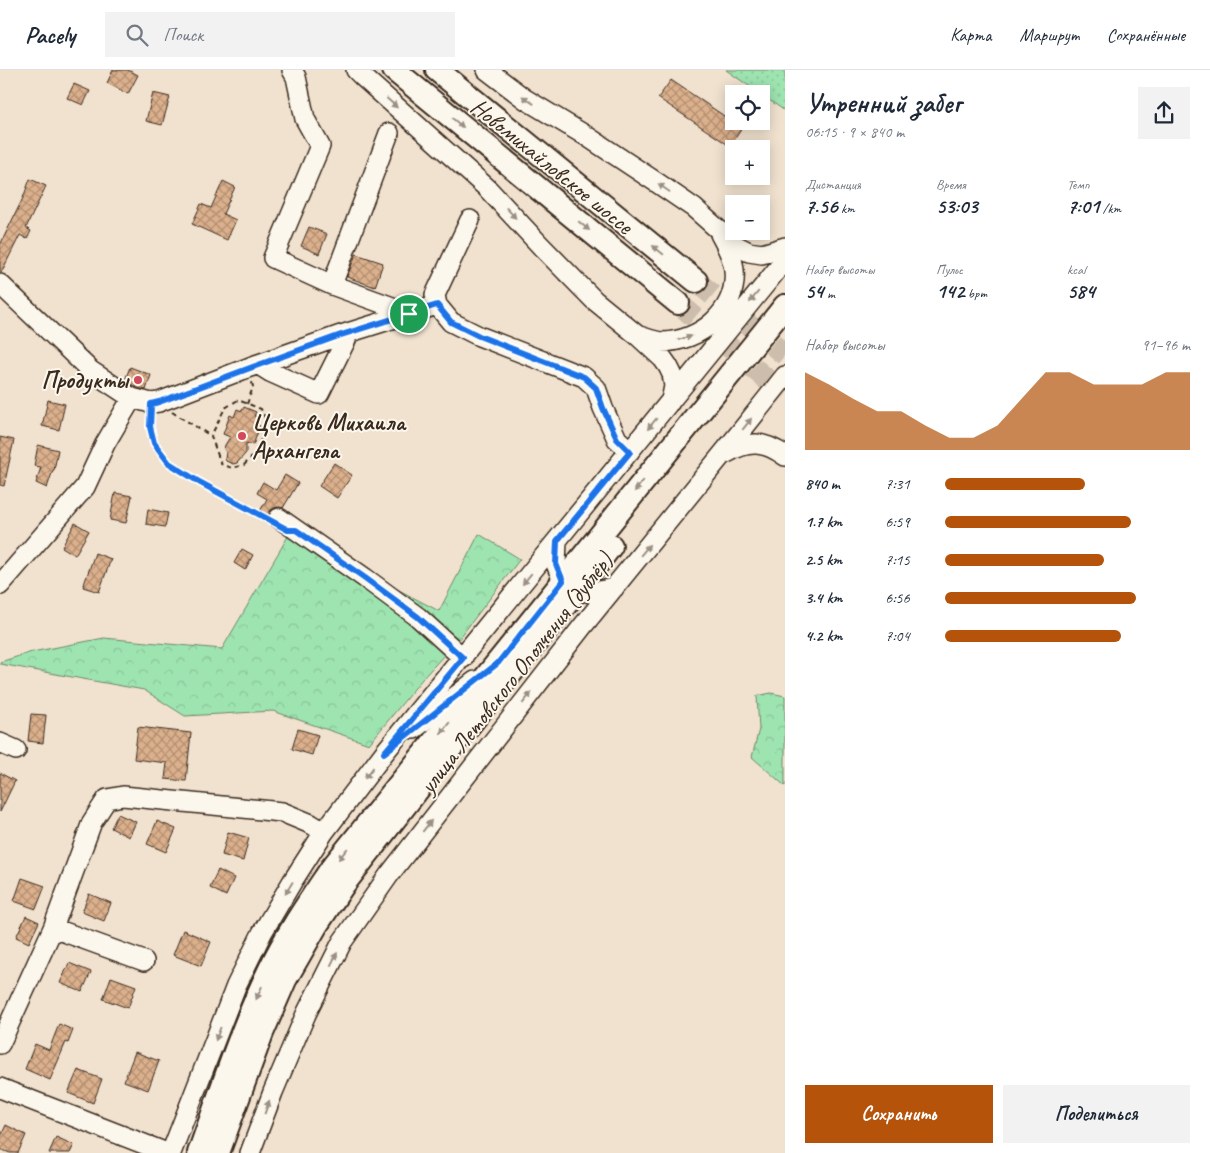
<!DOCTYPE html>
<html lang="ru">
<head>
<meta charset="utf-8">
<style>
	:root { --surface:#fff; --page:#f2f2f3; --text:#1f2937; --muted:#747a83; --line:#e0e1e3; --accent:#b45309 }
	body { margin:0; font-family:Caveat,sans-serif; background:var(--page); color:var(--text); height:100vh; display:flex; flex-direction:column; font-size:19px; white-space:nowrap }
	* { box-sizing:border-box; margin:0 }
	p { font-size:16px; color:var(--muted) }
	.icon { flex:none; width:28px; height:28px; fill:none; stroke:currentColor; stroke-width:2; stroke-linecap:round; stroke-linejoin:round }
	.map { position:relative; flex:1; overflow:hidden }
	.panel { display:flex; flex-direction:column; background:var(--surface); width:425px }
	.panel>* { flex:none }
	.fabs { position:absolute; left:725px; top:15px; display:grid; gap:10px }
	.fabs a { display:grid; place-items:center; width:45px; height:45px; border-radius:0px; background:var(--surface); box-shadow:0 2px 12px #0003; font-size:25px }
	.pin { position:absolute; display:grid; place-items:center; width:42px; height:42px; color:#fff; margin:-21px; border:2px solid #fff; border-radius:50%; box-shadow:0 1px 5px #0007 }
	.round { display:grid; place-items:center; flex:none; width:52px; height:52px; border-radius:0px; background:var(--page) }
	.summary { display:flex; align-items:center; justify-content:space-between; height:85px; padding:0 20px }
	h1 { font-size:28px; font-weight:700; line-height:38px }
	.metrics { display:grid; grid-template-columns:repeat(3,1fr); gap:8px; height:85px; padding:5px 20px }
	.metrics div { display:grid; align-content:center }
	.metrics b { font-size:21px; font-weight:700 }
	.metrics small { font-size:14px; font-weight:400 }
	.metrics p { font-size:14px }
	.chart { height:140px; padding:10px 20px }
	.chart p { display:flex; justify-content:space-between }
	.chart svg { width:100%; height:90px; margin-top:5px; fill:var(--accent); opacity:.7 }
	.button { display:flex; gap:10px; margin-top:auto; padding:10px 20px }
	.button a { flex:1; height:58px; border-radius:0px; background:var(--accent); color:#fff; font-size:20px; font-weight:700; line-height:58px; text-align:center }
	.button a+a { background:var(--page); color:var(--text) }
	ul { padding:0 20px; list-style:none; font-size:16px }
	li { display:grid; grid-template-columns:80px 60px 1fr; align-items:center; height:38px }
	li i { height:12px; border-radius:6px; background:var(--accent) }
	header { display:flex; align-items:center; gap:30px; box-sizing:border-box; height:70px; padding:0 25px; background:var(--surface); border-bottom:1px solid var(--line) }
	header strong { font-size:24px }
	nav { display:flex; gap:28px; margin-inline-start:auto; font-size:18px }
	.search { width:350px; height:45px; background:var(--page); display:flex; align-items:center; gap:12px; box-sizing:border-box; padding:0 18px; border-radius:0px; color:var(--muted); font-size:19px }
	main { display:flex; flex:1; min-height:0 }
	.map>svg:first-child { display:block }
	.grass { fill:url(#grass-dots); stroke:#6c8768 }
	.forest { fill:url(#forest-crowns); stroke:#6c8768 }
	.building { fill:url(#building-cross-hatch); stroke:#3b2a1e }
	.lines { fill:none; stroke-linecap:round; stroke-linejoin:round }
	.major-tunnel { stroke:#cdbdac; stroke-width:22; stroke-dasharray:22 11; stroke-linecap:butt }
	.minor-casing { stroke:#3b2a1e; stroke-width:22 }
	.major-casing { stroke:#3b2a1e; stroke-width:26 }
	.path { stroke:#3b2a1e; stroke-width:2; stroke-dasharray:5 4; stroke-linecap:butt }
	.minor { stroke:#fbf7ec; stroke-width:19 }
	.major { stroke:#fbf7ec; stroke-width:22 }
	.oneway { fill:#9b9085 }
	.route-casing { stroke:#fff; stroke-width:10 }
	.route { stroke:#1a73e8; stroke-width:6 }
	.poi-dot { fill:#d1495b; stroke:#fbf7ec; stroke-width:2 }
	.labels { text-anchor:middle; stroke-width:4; stroke-linejoin:round; paint-order:stroke }
	.street-label { font-size:24px; fill:#3b2a1e; stroke:#fbf7ec }
	.poi-label { font-size:24px; font-weight:bold; fill:#3b2a1e; stroke:#fbf7ec; text-anchor:end }
</style>
</head>
<body>
<header>
<strong>Pacely</strong>
<div class="search"><svg class="icon" aria-label="search" viewBox="0 0 24 24"><circle cx="10" cy="10" r="6"/><path d="M15 15l6 6"/></svg>Поиск</div>
<nav><a>Карта</a><a>Маршрут</a><a>Сохранённые</a></nav>
</header>
<main>
<div class="map">
<svg width="785" height="1083" viewBox="0 0 785 1083">
	<defs>
		<pattern id="grass-dots" width="8" height="8" patternUnits="userSpaceOnUse" patternTransform="scale(1.25)"><rect width="8" height="8" fill="#9ee4b1"/><path d="M2 2h.1M6 6h.1" fill="none" stroke="#89c498" stroke-width="1.8" stroke-linecap="round"/></pattern>
		<pattern id="forest-crowns" width="20" height="18" patternUnits="userSpaceOnUse" patternTransform="scale(1.25)"><rect width="20" height="18" fill="#9ee4b1"/><path d="M2 6a3 3 0 1 1 6 0M12 15a3 3 0 1 1 6 0" fill="none" stroke="#89c498"/></pattern>
		<pattern id="building-cross-hatch" width="8" height="8" patternUnits="userSpaceOnUse" patternTransform="scale(1.25)"><rect width="8" height="8" fill="#dbb08c"/><path d="M0 0l8 8M0 8l8-8" fill="none" stroke="#b38f72"/></pattern>
	</defs>
	<rect width="100%" height="100%" fill="#f1e2cf"/>
	<filter id="ink" filterUnits="userSpaceOnUse"><feTurbulence type="fractalNoise" baseFrequency=".02" numOctaves="2"/><feDisplacementMap in="SourceGraphic" scale="10" xChannelSelector="R" yChannelSelector="G"/><feConvolveMatrix kernelMatrix="1 2 1 2 8 2 1 2 1" color-interpolation-filters="sRGB"/></filter>
	<g filter="url(#ink)">
		<path class="grass" d="M726,0h59v41z"/>
		<path class="forest" d="M290,463l149,78 40,-77 41,25 -62,81 -35,38 -54,66 -96,-33 -88,5 -41,-26 -144,-26v-2l32,-10 72,-14 118,11z
			M771,623l14,3v90l-33,-29 7,-28 -2,-33z"/>
		<path class="building" d="M113,0h15l10,5 -10,19 -21,-11z
			M671,10l71,48 -12,18 -72,-48z
			M74,14l16,7 -7,14 -16,-7z
			M153,23l17,4 -8,28 -16,-4z
			M30,109l16,7 -20,42 5,3 -4,8 -7,-4 -19,38h-1v-28l23,-47z
			M223,111l12,6 -12,27 13,6 -9,20 -35,-16 9,-20 10,4z
			M309,157l18,7 -8,20 -18,-8z
			M356,184l27,9 -8,24 -28,-10z
			M130,297l21,8 -5,15 -9,-2 -12,-8z
			M48,330l17,4 -6,26 -17,-4z
			M244,337l12,5 -2,4 5,1 -3,8 4,1 -7,19 -7,-2v10l-9,10 -4,1 -7,-3 -1,-2 1,-7 -2,-3 1,-4 5,-8 -7,-3 7,-19 4,2 3,-8 5,2z
			M0,367l14,3 -10,46 -4,-1z
			M38,375l20,5 -4,20h-1l-6,18 -11,-5 5,-16 -7,-1z
			M334,393l18,12 -15,23 -18,-12z
			M285,405l13,8 -15,25 -4,-1 -5,1 -4,3 -2,4 -8,-4 7,-12 -10,-6 6,-11 13,8z
			M115,423l17,3 -6,27 -16,-3z
			M148,439l20,4 -3,14 -19,-3z
			M75,453l14,8 -14,24 -13,-8z
			M242,479l11,6 -8,15 -11,-7z
			M95,483l16,6 -12,33 -16,-5z
			M31,644l15,1 -3,28 -15,-2z
			M138,657l53,6 -5,48 -21,-2 2,-16 -33,-4z
			M298,659l20,6 -6,20 -20,-6z
			M0,703l15,8 -15,31z
			M118,744l18,8 -7,15 -18,-9z
			M157,751l19,8 -10,23 -19,-8z
			M228,762l21,6 -6,23 -21,-6z
			M218,800l16,8 -8,18 -16,-8z
			M22,808l23,8 -9,23 -22,-8z
			M89,824l22,9 -7,18 -22,-9z
			M26,846l13,6 -10,21 -13,-6z
			M183,860l28,12 -10,24 -28,-11z
			M69,893l22,9 -9,20 -22,-9z
			M111,907l25,9 -8,22 -25,-9z
			M59,954l14,6 -5,13 -2,-1 -16,38 -25,-11 10,-25 14,6z
			M135,982l24,9 -11,29 -24,-9z
			M78,1000l24,9 -9,24 -25,-10z
			M6,1055l20,10 -8,18h-8l-10,-4v-11z
			M56,1067l18,8 -4,8h-21z"/>
		<g class="lines">
			<path class="major-tunnel" d="M696,211l89,74
				M678,233l107,92"/>
			<g class="minor-casing">
				<path id="minor" d="M292,0l4,7 9,42 15,27 -47,112 59,27 77,28
					M356,0l7,7 123,110 55,59 53,54 43,35 26,24 5,7 4,8 2,12 -2,10 -2,6
					M487,0l38,29 63,38 71,47 35,24 43,38 12,6 13,2 23,-7
					M470,150l-35,75 2,10 14,17 28,14 105,41 12,11 7,20 14,31 13,12
					M0,214l91,87 41,27 19,5 8,-1 91,-35 91,-32 96,-30
					M332,215l57,-152
					M639,266c7,2 15,5 22,6 39,0 77,-31 73,-72 -1,-13 -8,-25 -14,-36
					M259,295l11,7 49,22 27,-54 -5,-5
					M727,383c21,-13 38,-12 58,3
					M279,448l86,60 53,39 45,41
					M557,471l-1,23 7,17 14,8 13,4 24,-5
					M0,515l85,-98 20,-43 27,-46
					M414,659l61,-48
					M0,673l16,7
					M53,858l91,33
					M0,974l53,-116 39,-106 15,-23 16,-3 159,16 29,12 13,8
					M0,1018l167,65
					M171,1083l65,-167 26,-53 30,-51 32,-50 60,-79 401,-493
					M250,1083l23,-61 33,-78 36,-72 47,-67 193,-248 156,-192 47,-59"/>
			</g>
			<g class="major-casing">
				<path id="major" d="M394,0l284,233
					M437,0l259,211
					M199,1083c22,-61 42,-124 70,-182 17,-36 40,-69 62,-102l454,-563
					M218,1083l44,-120 23,-53 31,-54 28,-42 85,-109 123,-153 59,-76"/>
			</g>
			<path class="path" d="M247,334l6,-17 -1,-5
				M172,342l39,24 10,28 11,4 12,-3 12,-12 11,-31 -6,-13 -23,-9 -13,8 -14,28
				M150,348v9l4,16 15,20 30,19 65,35"/>
			<use href="#minor" class="minor"/>
			<use href="#major" class="major"/>
		</g>
		<defs><path id="oneway-solid" d="M-6-.8H1V-3.2L6.5 0L1 3.2V.8H-6Z" transform="scale(1.25)"/></defs>
		<g class="oneway">
			<use href="#oneway-solid" transform="translate(528 30) rotate(-146)"/>
			<use href="#oneway-solid" transform="translate(392 33) rotate(42)"/>
			<use href="#oneway-solid" transform="translate(458 53) rotate(39)"/>
			<use href="#oneway-solid" transform="translate(664 118) rotate(-145)"/>
			<use href="#oneway-solid" transform="translate(511 143) rotate(47)"/>
			<use href="#oneway-solid" transform="translate(584 156) rotate(39)"/>
			<use href="#oneway-solid" transform="translate(658 180) rotate(-141)"/>
			<use href="#oneway-solid" transform="translate(754 227) rotate(129)"/>
			<use href="#oneway-solid" transform="translate(685 268) rotate(-16)"/>
			<use href="#oneway-solid" transform="translate(652 354) rotate(129)"/>
			<use href="#oneway-solid" transform="translate(747 354) rotate(-52)"/>
			<use href="#oneway-solid" transform="translate(639 416) rotate(129)"/>
			<use href="#oneway-solid" transform="translate(645 480) rotate(-51)"/>
			<use href="#oneway-solid" transform="translate(527 509) rotate(129)"/>
			<use href="#oneway-solid" transform="translate(527 628) rotate(-52)"/>
			<use href="#oneway-solid" transform="translate(445 658) rotate(129)"/>
			<use href="#oneway-solid" transform="translate(369 703) rotate(127)"/>
			<use href="#oneway-solid" transform="translate(427 756) rotate(-52)"/>
			<use href="#oneway-solid" transform="translate(343 784) rotate(129)"/>
			<use href="#oneway-solid" transform="translate(289 818) rotate(121)"/>
			<use href="#oneway-solid" transform="translate(334 889) rotate(-63)"/>
			<use href="#oneway-solid" transform="translate(259 923) rotate(114)"/>
			<use href="#oneway-solid" transform="translate(218 964) rotate(111)"/>
			<use href="#oneway-solid" transform="translate(267 1037) rotate(-70)"/>
		</g>
	</g>
	<g class="lines" filter="url(#ink)">
		<g class="route-casing">
			<path id="route" d="M437,235l14,17 28,14 105,41 12,11 7,20 14,31 13,13 -73,89 -1,23 7,17 -65,82 -114,90 79,-95 -45,-41 -53,-39 -69,-48h-8l-89,-48 -30,-19 -15,-20 -4,-16 1,-23 8,-2 91,-34 91,-33z"/>
		</g>
		<use href="#route" class="route"/>
	</g>
	<g class="poi-dot">
		<circle cx="138" cy="310" r="5"/>
		<circle cx="242" cy="366" r="5"/>
	</g>
	<g class="labels">
		<g class="street-label">
			<text transform="translate(552 96) rotate(39)" y="8">Новомихайловское шоссе</text>
			<text transform="translate(516 603) rotate(-52)" y="8">улица Летовского Ополчения (дублёр)</text>
		</g>
		<g class="poi-label">
			<text x="128" y="318">Продукты</text>
			<text x="252" y="360" text-anchor="start">Церковь Михаила<tspan x="252" dy="28">Архангела</tspan></text>
		</g>
	</g>
</svg>
<div class="fabs">
<a><svg class="icon" aria-label="locate" viewBox="0 0 24 24"><circle cx="12" cy="12" r="6"/><path d="M12 2v4M12 18v4M2 12h4M18 12h4"/></svg></a>
<a>+</a>
<a>−</a>
</div>
<div class="pin" style="left:409px;top:244px;background:#1e9e55"><svg class="icon" aria-label="arrive" viewBox="0 0 24 24"><path d="M6 21V4h12l-3 4 3 4H6"/></svg></div>
</div>
<section class="panel">
<div class="summary"><div><h1>Утренний забег</h1><p>06:15 · 9 × 840 m</p></div><a class="round"><svg class="icon" aria-label="share" viewBox="0 0 24 24"><path d="M12 15V3M7 8l5-5 5 5M5 13v7h14v-7"/></svg></a></div>
<div class="metrics">
<div><p>Дистанция</p><b>7.56<small> km</small></b></div>
<div><p>Время</p><b>53:03</b></div>
<div><p>Темп</p><b>7:01<small> /km</small></b></div>
</div>
<div class="metrics">
<div><p>Набор высоты</p><b>54<small> m</small></b></div>
<div><p>Пульс</p><b>142<small> bpm</small></b></div>
<div><p>kcal</p><b>584</b></div>
</div>
<div class="chart"><p><span>Набор высоты</span>91–96 m</p>
<svg viewBox="0 0 160 44" preserveAspectRatio="none"><path d="M0 44V6L10 12L20 19L30 25L40 25L50 32L60 38L70 38L80 32L90 19L100 6L110 6L120 12L130 12L140 12L150 6L160 6V44z"/></svg>
</div>
<ul>
<li><b>840 m</b>7:31<i style="width:57%"></i></li>
<li><b>1.7 km</b>6:59<i style="width:76%"></i></li>
<li><b>2.5 km</b>7:15<i style="width:65%"></i></li>
<li><b>3.4 km</b>6:56<i style="width:78%"></i></li>
<li><b>4.2 km</b>7:04<i style="width:72%"></i></li>
</ul>
<div class="button"><a>Сохранить</a><a>Поделиться</a></div>
</section>
</main>
</body>
</html>
